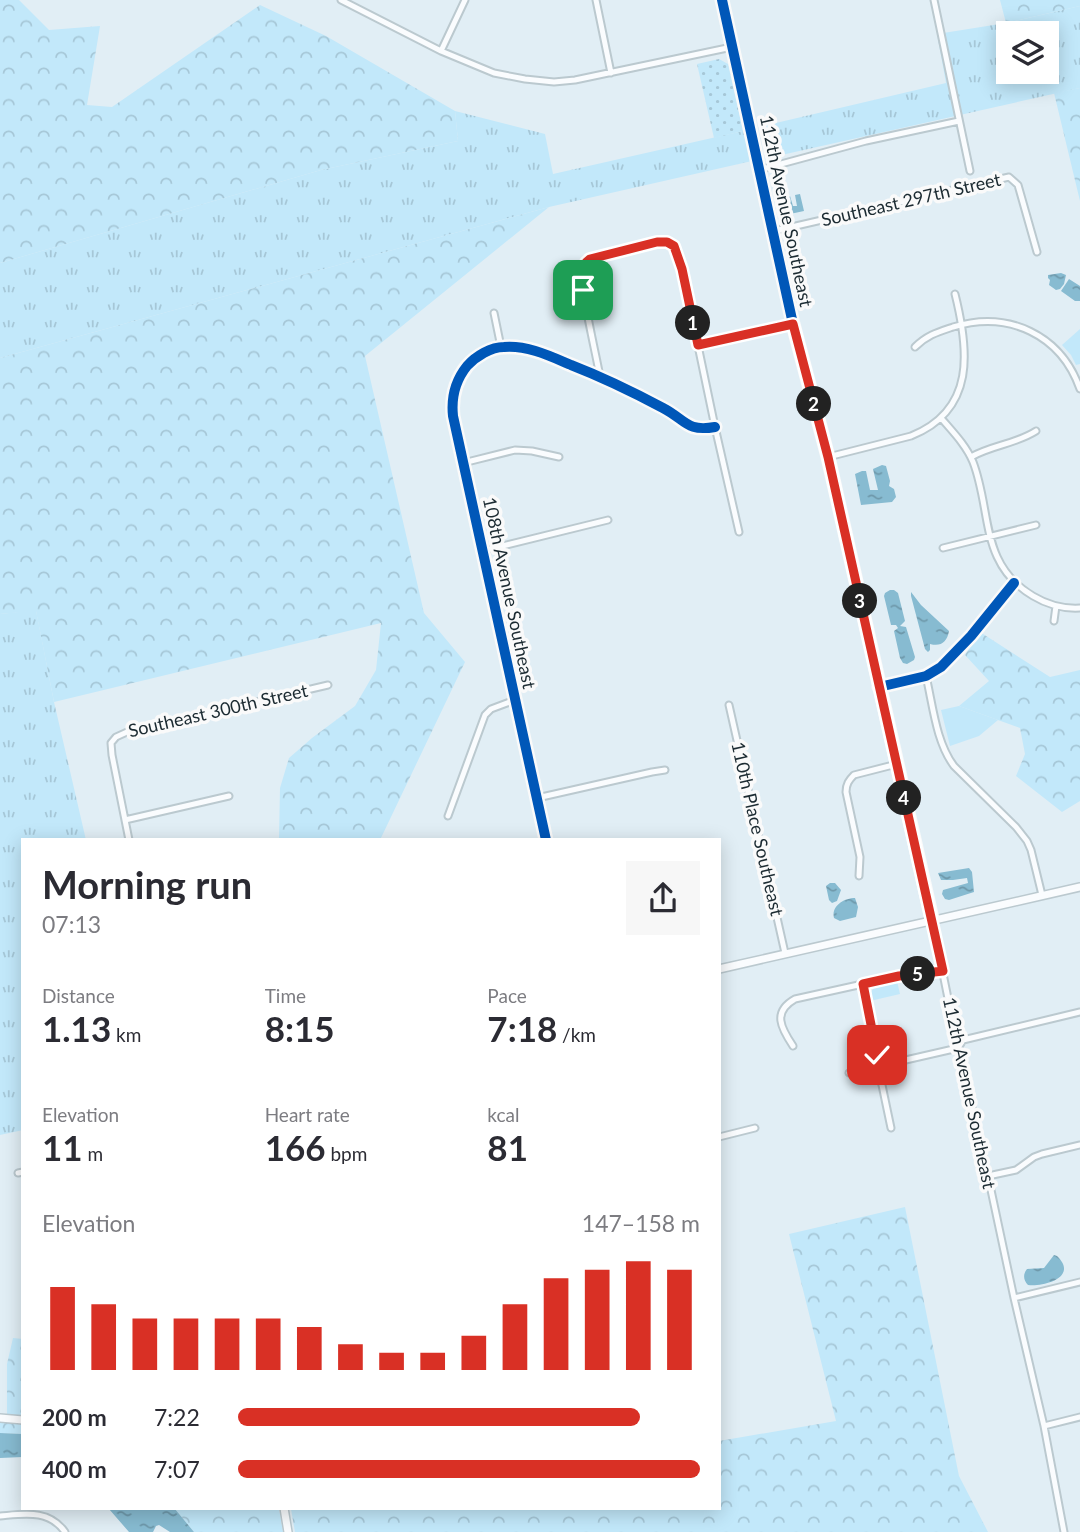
<!DOCTYPE html>
<html lang="en">
<head>
<meta charset="utf-8">
<style>
	:root { --surface:#fff; --page:#f7f7f7; --text:#2b2b33; --muted:#7c7c81; --accent:#d93025 }
	body { margin:0; font-family:Lato,sans-serif; background:var(--page); color:var(--text); height:100vh; display:flex; flex-direction:column; font-size:26px; white-space:nowrap }
	* { box-sizing:border-box; margin:0 }
	p { font-size:23px; color:var(--muted) }
	.icon { flex:none; width:38px; height:38px; fill:none; stroke:currentColor; stroke-width:2; stroke-linecap:round; stroke-linejoin:round }
	.map { position:relative; flex:1; overflow:hidden }
	.sheet { position:absolute; left:21px; top:838px; width:700px; height:672px; display:flex; flex-direction:column; background:var(--surface); border-radius:0px; box-shadow:0 4px 18px #0003 }
	.sheet>* { flex:none }
	.controls { position:absolute; left:996px; top:21px; display:grid; gap:14px }
	.controls a { display:grid; place-items:center; width:63px; height:63px; border-radius:0px; background:var(--surface); box-shadow:0 4px 18px #0003; font-size:35px }
	.pin { position:absolute; display:grid; place-items:center; width:60px; height:60px; color:#fff; margin:-30px; border-radius:14px; box-shadow:0 4px 10px #0006 }
	.km { position:absolute; width:35px; height:35px; margin:-18px; border-radius:50%; background:#222; color:#fff; font-size:19px; line-height:35px; text-align:center }
	.round { display:grid; place-items:center; flex:none; width:74px; height:74px; border-radius:0px; background:var(--page) }
	.headline { display:flex; align-items:center; justify-content:space-between; height:119px; padding:0 21px }
	h1 { font-size:38px; font-weight:700; line-height:52px }
	.stats { display:grid; grid-template-columns:repeat(3,1fr); gap:10px; height:119px; padding:7px 21px }
	.stats div { display:grid; align-content:center }
	.stats b { font-size:35px; font-weight:700 }
	.stats small { font-size:19px; font-weight:400 }
	.stats p { font-size:19px }
	.chart { height:196px; padding:14px 21px }
	.chart p { display:flex; justify-content:space-between }
	.chart svg { width:100%; height:126px; margin-top:7px; stroke:var(--accent); stroke-width:6 }
	ul { padding:0 21px; list-style:none; font-size:23px }
	li { display:grid; grid-template-columns:112px 84px 1fr; align-items:center; height:52px }
	li i { height:18px; border-radius:9px; background:var(--accent) }
	.map>svg:first-child { display:block }
	.grass { fill:url(#grass-tufts); fill-rule:evenodd }
	.forest { fill:url(#forest-crowns) }
	.park { fill:#c2e8fa }
	.garden { fill:url(#garden-dots) }
	.water { fill:url(#water-ripples) }
	.lines { fill:none; stroke-linecap:round; stroke-linejoin:round }
	.minor-casing { stroke:#bbc9cf; stroke-width:9 }
	.tertiary-casing { stroke:#bbc9cf; stroke-width:10 }
	.minor { stroke:#fafcfe; stroke-width:5 }
	.tertiary { stroke:#fafcfe; stroke-width:7 }
	.cycleway-casing { stroke:#fafafa; stroke-width:15 }
	.cycleway { stroke:#0057b8; stroke-width:10 }
	.route-casing { stroke:#fff; stroke-width:14 }
	.route { stroke:#d93025; stroke-width:9 }
	.labels { text-anchor:middle; stroke-width:7; stroke-linejoin:round; paint-order:stroke }
	.street-label { font-size:18px; fill:#1c2b32; stroke:#fafafa }
</style>
</head>
<body>
<div class="map">
<svg width="1080" height="1532" viewBox="0 0 1080 1532">
	<defs>
		<pattern id="grass-tufts" width="24" height="20" patternUnits="userSpaceOnUse" patternTransform="scale(1.75)"><rect width="24" height="20" fill="#c2e8fa"/><path d="M3 7l-1-3M5 7V3M7 7l1-3M15 17l-1-3M17 17v-4M19 17l1-3" fill="none" stroke="#a6c7d7"/></pattern>
		<pattern id="forest-crowns" width="20" height="18" patternUnits="userSpaceOnUse" patternTransform="scale(1.75)"><rect width="20" height="18" fill="#c2e8fa"/><path d="M2 6a3 3 0 1 1 6 0M12 15a3 3 0 1 1 6 0" fill="none" stroke="#a6c7d7"/></pattern>
		<pattern id="garden-dots" width="8" height="8" patternUnits="userSpaceOnUse" patternTransform="scale(1.75)"><rect width="8" height="8" fill="#c2e8fa"/><path d="M2 2h.1M6 6h.1" fill="none" stroke="#a6c7d7" stroke-width="1.8" stroke-linecap="round"/></pattern>
		<pattern id="water-ripples" width="26" height="14" patternUnits="userSpaceOnUse" patternTransform="scale(1.75)"><rect width="26" height="14" fill="#87bbd1"/><path d="M2 4q2-2 4 0t4 0M15 11q2-2 4 0t4 0" fill="none" stroke="#6e98aa"/></pattern>
	</defs>
	<rect width="100%" height="100%" fill="#e1eef5"/>
	<path class="grass" d="M1080,6v82l-312,70 -9,-31 187,-44 -9,-49 69,-11zM1008,33h38v39h-38z
		M455,111l90,23 8,40 190,-43 9,30 -203,46 -549,151v-95l321,-93 137,-29z
		M36,610l18,92 32,138h-63v290l-23,5v-521z"/>
	<path class="forest" d="M0,0h19l30,30 51,-4 -13,79 25,2 148,-102 66,31 129,75 3,30 -137,29 -321,93z
		M1000,0h80v6l-74,17z
		M1080,88v113l-26,-108z
		M549,207l-184,149 59,257 41,49 -85,178h-99l-2,-2 1,-50 9,-30 23,-20 43,-32 21,-36 5,-47 -327,79 -18,-91 -36,3v-256z
		M980,632l70,45 30,-7v131l-18,11 -46,-36 9,-22 -5,-26 -61,-22 30,-25 -24,-26z
		M905,1207l54,269 29,56h-693l-4,-23 428,-1v-67l117,-20 -47,-187z
		M13,1338l10,1v77l-16,-2v-50z
		M0,1419l23,3v12l-23,-1z
		M175,1509h104l4,23h-89z"/>
	<path class="park" d="M1080,329v35l-4,1 -5,-10 -9,-10z
		M959,706l39,14 -19,16 -29,10 -9,-36z
		M897,981l3,13 -30,7 1,-9 4,-6z"/>
	<path class="garden" d="M719,59l9,5 15,67 -29,7 -17,-74z"/>
	<path class="water" d="M800,194l4,17 -14,3 -4,-16 4,-2 3,10h4l-2,-11z
		M1061,273l5,2 -2,9 -4,5 -4,1 -7,-5 1,-5 -2,-2v-3z
		M1069,279l11,7v15h-5l-14,-10z
		M882,465l4,1 4,15 -1,5 5,3 2,8 -4,5 -31,3 -6,-31 7,-3h4l4,19h8l-5,-21z
		M890,590h4l4,3 7,28 -5,5 6,1 9,30 -1,3 -7,4 -4,-1 -3,-5 -6,-27 4,-3 -2,-3h-5l-7,-29 1,-3z
		M911,592l10,13 28,26c-2,11 -8,16 -19,13v6l-2,2 -3,-3 -14,-53z
		M969,868l3,4 2,20 -25,8 -4,-1 -3,-5 1,-4 25,-7 -1,-5 -14,2h-12l-3,-7z
		M830,883h5l6,7 -4,11 -5,2 -3,-3 -3,-14z
		M855,898l3,9 -2,10 -16,4 -6,-3c-3,-12 10,-20 21,-20z
		M1054,1255l3,1c22,21 -13,31 -29,29 -5,-5 -5,-11 -1,-16l17,-1z
		M0,1433l23,1v23l-23,1z
		M109,1509h66l19,23h-24l-11,-7 -3,1 -3,6h-24z"/>
	<g class="lines">
		<g class="minor-casing">
			<path id="minor" d="M341,0l100,51 53,22 31,6 29,3 21,-2 157,-33
				M596,0l15,73
				M934,0l36,171
				M441,51l24,-51
				M759,170l107,-29 93,-20
				M774,231l235,-54 9,8 19,67
				M494,313l7,34
				M698,345l95,-21
				M915,347c12,-12 23,-15 38,-20 56,-17 108,8 127,62
				M600,377c-3,-19 -22,-97 -18,-110 3,-6 7,-8 13,-10l62,-15 14,2 5,5 6,20 33,158 24,105
				M941,418c11,13 25,27 32,44 19,49 6,102 60,134 15,9 30,13 47,12
				M828,457l83,-21c65,-26 58,-86 44,-142
				M971,457c21,-12 45,-13 65,-26
				M463,463l52,-13 17,1 27,6
				M943,548l93,-23
				M482,551l126,-31
				M1054,621l2,-15
				M926,676c7,30 10,66 28,90l62,61 11,14 4,9 11,45
				M879,687l47,-11 15,-9 30,-31 43,-53
				M729,705l56,248
				M537,798l115,-26 13,-2
				M448,816l37,-101 6,-6 24,-9
				M125,820l104,-24
				M129,840l-17,-85 -1,-12 5,-6 11,-5 201,-47
				M546,840l-93,-424c-2,-19 2,-35 14,-50 9,-10 24,-19 37,-19 23,-2 46,9 67,18 31,12 62,27 92,43 23,12 23,24 52,19
				M859,876l1,-19 -14,-65c0,-8 3,-12 8,-17l43,-11
				M932,919l26,129 30,128 26,122 30,128 20,106
				M863,984l14,71
				M793,1046c-12,-18 -21,-34 2,-47l104,-23 44,-5
				M878,1066l13,62
				M849,1073l109,-25 5,-8 117,-28
				M719,1137l36,-9
				M18,1173l5,-1
				M988,1176l28,-6 18,-13 8,-3 38,-9
				M1014,1298l66,-16
				M1044,1426l36,-9
				M0,1516c24,-2 49,-7 65,16"/>
		</g>
		<g class="tertiary-casing">
			<path id="tertiary" d="M722,0l71,324 35,133 104,462
				M719,969l361,-82
				M0,1418l23,2
				M284,1508l4,24"/>
		</g>
		<use href="#minor" class="minor"/>
		<use href="#tertiary" class="tertiary"/>
		<g class="cycleway-casing">
			<path id="cycleway" d="M722,0l71,324 35,133 104,462
				M879,687l47,-11 15,-9 30,-31 43,-53
				M546,840l-93,-424c-2,-19 2,-35 14,-50 9,-10 24,-19 37,-19 23,-2 46,9 67,18 31,12 62,27 92,43 23,12 23,24 52,19"/>
		</g>
		<use href="#cycleway" class="cycleway"/>
	</g>
	<g class="lines">
		<g class="route-casing">
			<path id="route" d="M583,290c-2,-12 -4,-23 7,-31l67,-17h10l7,4 8,23 16,76 95,-21 35,133 115,514 -44,5 -36,8 14,71"/>
		</g>
		<use href="#route" class="route"/>
	</g>
	<g class="labels">
		<g class="street-label">
			<text transform="translate(911 200) rotate(-13)" y="6">Southeast 297th Street</text>
			<text transform="translate(786 211) rotate(78)" y="6">112th Avenue Southeast</text>
			<text transform="translate(509 593) rotate(78)" y="6">108th Avenue Southeast</text>
			<text transform="translate(218 711) rotate(-13)" y="6">Southeast 300th Street</text>
			<text transform="translate(757 829) rotate(77)" y="6">110th Place Southeast</text>
			<text transform="translate(969 1093) rotate(78)" y="6">112th Avenue Southeast</text>
		</g>
	</g>
</svg>
<div class="controls">
<a><svg class="icon" aria-label="layers" viewBox="0 0 24 24"><path d="M12 4l9 5-9 5-9-5zM3 14l9 5 9-5"/></svg></a>
</div>
<div class="pin" style="left:583px;top:290px;background:#1e9e55"><svg class="icon" aria-label="arrive" viewBox="0 0 24 24"><path d="M6 21V4h12l-3 4 3 4H6"/></svg></div>
<div class="pin" style="left:877px;top:1055px;background:#d93025"><svg class="icon" aria-label="check" viewBox="0 0 24 24"><path d="M5 12l5 5 9-10"/></svg></div>
<b class="km" style="left:693px;top:323px">1</b>
<b class="km" style="left:814px;top:404px">2</b>
<b class="km" style="left:860px;top:601px">3</b>
<b class="km" style="left:904px;top:798px">4</b>
<b class="km" style="left:918px;top:974px">5</b>
<section class="sheet">
<div class="headline"><div><h1>Morning run</h1><p>07:13</p></div><a class="round"><svg class="icon" aria-label="share" viewBox="0 0 24 24"><path d="M12 15V3M7 8l5-5 5 5M5 13v7h14v-7"/></svg></a></div>
<div class="stats">
<div><p>Distance</p><b>1.13<small> km</small></b></div>
<div><p>Time</p><b>8:15</b></div>
<div><p>Pace</p><b>7:18<small> /km</small></b></div>
</div>
<div class="stats">
<div><p>Elevation</p><b>11<small> m</small></b></div>
<div><p>Heart rate</p><b>166<small> bpm</small></b></div>
<div><p>kcal</p><b>81</b></div>
</div>
<div class="chart"><p><span>Elevation</span>147–158 m</p>
<svg viewBox="0 0 160 44" preserveAspectRatio="none"><path d="M5 44V15M15 44V21M25 44V26M35 44V26M45 44V26M55 44V26M65 44V29M75 44V35M85 44V38M95 44V38M105 44V32M115 44V21M125 44V12M135 44V9M145 44V6M155 44V9"/></svg>
</div>
<ul>
<li><b>200 m</b>7:22<i style="width:87%"></i></li>
<li><b>400 m</b>7:07<i style="width:100%"></i></li>
</ul>
</section>
</div>
</body>
</html>
